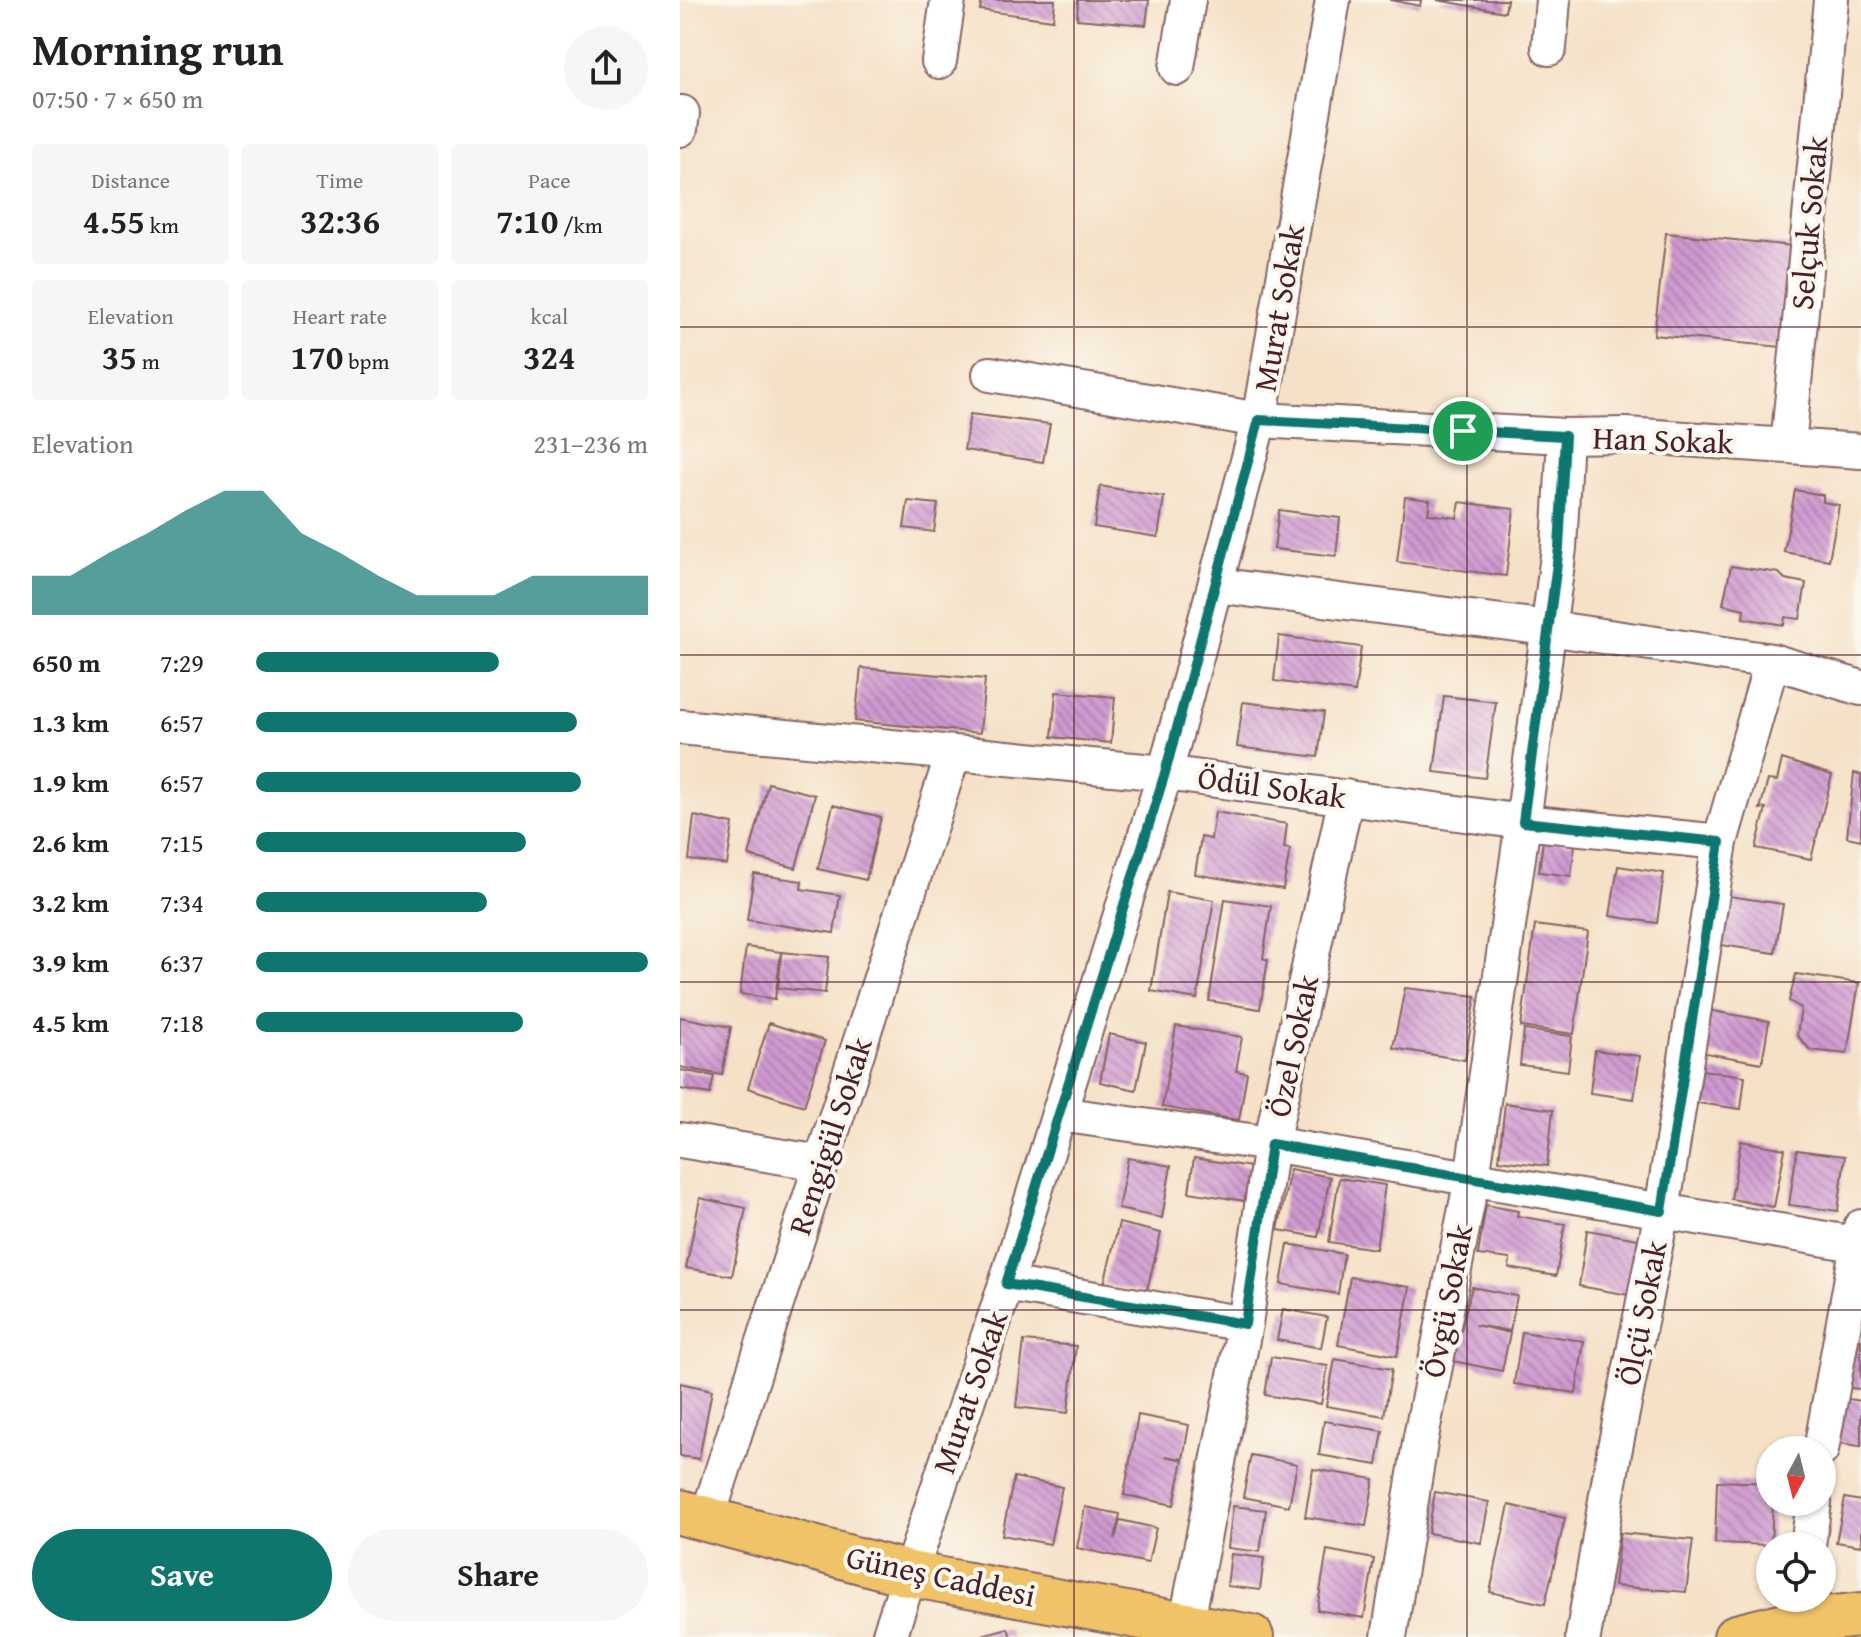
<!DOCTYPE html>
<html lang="en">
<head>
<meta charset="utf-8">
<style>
	:root { --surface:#fff; --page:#f6f6f6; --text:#222; --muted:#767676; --accent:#0f766e }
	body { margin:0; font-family:"Gentium Book Plus",serif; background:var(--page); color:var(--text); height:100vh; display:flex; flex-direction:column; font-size:30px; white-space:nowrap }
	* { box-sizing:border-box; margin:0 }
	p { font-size:26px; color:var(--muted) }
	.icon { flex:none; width:44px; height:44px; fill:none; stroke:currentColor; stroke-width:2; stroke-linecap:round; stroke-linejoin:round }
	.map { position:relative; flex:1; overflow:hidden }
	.details { display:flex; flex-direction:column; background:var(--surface); width:680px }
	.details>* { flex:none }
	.needle { width:52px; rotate:187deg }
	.controls { position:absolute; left:1076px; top:1436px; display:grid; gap:16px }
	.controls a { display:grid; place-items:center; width:80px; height:80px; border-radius:50%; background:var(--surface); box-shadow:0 2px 6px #0004; font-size:40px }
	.pin { position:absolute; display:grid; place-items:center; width:68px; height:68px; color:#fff; margin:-34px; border:4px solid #fff; border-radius:50%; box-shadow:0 2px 8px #0007 }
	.round { display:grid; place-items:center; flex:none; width:84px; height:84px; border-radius:42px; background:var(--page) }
	.head { display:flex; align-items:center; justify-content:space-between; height:136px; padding:0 32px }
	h1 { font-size:44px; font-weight:700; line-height:60px }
	.metrics { display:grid; grid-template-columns:repeat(3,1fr); gap:12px; height:136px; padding:8px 32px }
	.metrics div { display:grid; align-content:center; border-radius:8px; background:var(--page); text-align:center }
	.metrics b { font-size:34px; font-weight:700 }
	.metrics small { font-size:22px; font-weight:400 }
	.metrics p { font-size:22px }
	.chart { height:224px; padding:16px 32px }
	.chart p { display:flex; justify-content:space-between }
	.chart svg { width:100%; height:144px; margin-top:8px; fill:var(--accent); opacity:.7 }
	.button { display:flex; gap:16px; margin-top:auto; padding:16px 32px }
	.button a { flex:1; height:92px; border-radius:48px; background:var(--accent); color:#fff; font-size:32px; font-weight:700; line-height:92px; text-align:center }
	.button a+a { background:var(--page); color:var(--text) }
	ul { padding:0 32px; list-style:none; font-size:26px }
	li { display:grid; grid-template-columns:128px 96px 1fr; align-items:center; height:60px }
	li i { height:20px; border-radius:10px; background:var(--accent) }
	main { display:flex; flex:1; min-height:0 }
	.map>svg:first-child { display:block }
	.building { fill:url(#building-back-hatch) }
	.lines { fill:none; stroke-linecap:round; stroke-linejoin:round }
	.minor-casing { stroke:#866362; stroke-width:38 }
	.major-casing { stroke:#866362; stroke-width:48 }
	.minor { stroke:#fff; stroke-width:34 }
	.major { stroke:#f0c369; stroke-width:44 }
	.route-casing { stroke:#fff; stroke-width:16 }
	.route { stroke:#0f766e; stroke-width:10 }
	.grid { fill:none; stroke:#4a1f2b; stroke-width:2; stroke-opacity:0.55 }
	.labels { text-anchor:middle; stroke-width:8; stroke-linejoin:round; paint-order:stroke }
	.street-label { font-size:32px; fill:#4a1f2b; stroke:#fbf7ec }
</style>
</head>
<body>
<main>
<section class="details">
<div class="head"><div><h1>Morning run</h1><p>07:50 · 7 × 650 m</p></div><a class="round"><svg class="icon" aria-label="share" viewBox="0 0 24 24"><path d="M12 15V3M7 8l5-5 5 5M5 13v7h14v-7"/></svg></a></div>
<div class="metrics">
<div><p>Distance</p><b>4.55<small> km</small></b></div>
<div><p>Time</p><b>32:36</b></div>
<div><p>Pace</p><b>7:10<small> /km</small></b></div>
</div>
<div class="metrics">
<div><p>Elevation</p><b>35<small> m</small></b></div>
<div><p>Heart rate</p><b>170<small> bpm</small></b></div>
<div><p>kcal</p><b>324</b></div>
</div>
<div class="chart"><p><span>Elevation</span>231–236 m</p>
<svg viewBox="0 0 160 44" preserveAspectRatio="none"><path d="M0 44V32L10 32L20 25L30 19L40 12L50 6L60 6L70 19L80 25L90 32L100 38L110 38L120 38L130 32L140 32L150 32L160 32V44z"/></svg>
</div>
<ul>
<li><b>650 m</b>7:29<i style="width:62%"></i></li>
<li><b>1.3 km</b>6:57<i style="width:82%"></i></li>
<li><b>1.9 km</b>6:57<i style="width:83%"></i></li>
<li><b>2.6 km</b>7:15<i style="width:69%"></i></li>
<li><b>3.2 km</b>7:34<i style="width:59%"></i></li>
<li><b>3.9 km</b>6:37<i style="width:100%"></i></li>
<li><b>4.5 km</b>7:18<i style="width:68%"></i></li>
</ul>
<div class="button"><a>Save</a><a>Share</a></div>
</section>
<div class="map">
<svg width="1181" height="1637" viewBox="0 0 1181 1637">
	<defs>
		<pattern id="building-back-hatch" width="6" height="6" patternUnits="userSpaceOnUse" patternTransform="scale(2)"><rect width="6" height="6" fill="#cf99d0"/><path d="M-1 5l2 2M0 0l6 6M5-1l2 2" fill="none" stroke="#aa7ca9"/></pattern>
	</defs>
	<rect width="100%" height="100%" fill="#fbf7ec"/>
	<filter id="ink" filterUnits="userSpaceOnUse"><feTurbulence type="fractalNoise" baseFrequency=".0125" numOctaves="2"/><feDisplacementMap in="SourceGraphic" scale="16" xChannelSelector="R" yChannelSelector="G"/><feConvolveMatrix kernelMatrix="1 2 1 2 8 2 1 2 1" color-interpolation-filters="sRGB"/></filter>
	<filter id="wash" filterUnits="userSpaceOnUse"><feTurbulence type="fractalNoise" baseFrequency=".006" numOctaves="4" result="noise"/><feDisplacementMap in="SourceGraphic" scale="32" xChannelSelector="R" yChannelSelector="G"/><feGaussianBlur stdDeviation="1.8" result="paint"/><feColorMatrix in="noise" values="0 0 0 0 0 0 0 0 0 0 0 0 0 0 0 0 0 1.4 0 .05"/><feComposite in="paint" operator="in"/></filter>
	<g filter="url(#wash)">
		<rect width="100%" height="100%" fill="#f5e1c7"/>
		<g id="blocks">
			<path class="building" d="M302,0h73l-2,20 -73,-10z
				M398,0h71l-3,25 -69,-6z
				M710,0h31l-1,6z
				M757,0h70l-2,12z
				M986,233l127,13 -11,101 -128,-12z
				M290,414l80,10 -7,38 -79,-12z
				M420,486l64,11 -6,40 -64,-10z
				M1115,490l28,5v7l16,3 -10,55 -45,-8z
				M725,497l25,3 -2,14 29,4 3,-16 54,7 -8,67 -109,-14z
				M228,501l30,3 -4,28 -30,-4z
				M599,510l61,8 -4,38 -62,-7z
				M1051,566l48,7 6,6 21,4 -6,36 -15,-2 -1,8 -41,-7 1,-9 -21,-5z
				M599,636l82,11 -6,45 -81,-11z
				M181,668l124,11 -5,54 -125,-12z
				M376,692l59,5 -4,46 -59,-6z
				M764,696l52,6 -11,76 -51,-6z
				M563,702l81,10 -6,45 -81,-10z
				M1102,759l50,16 -21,84 -55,-11 10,-40 -6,1 8,-29 9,1z
				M1174,773l7,1v66l-14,-3z
				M88,783l47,12 -19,73 -47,-12z
				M153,805l48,12 -15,63 -48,-11z
				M535,812l72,12 -3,24 6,1 -7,40 -88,-15 6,-37 10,2z
				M14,816l39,8 -6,41 -38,-5z
				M863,840l32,4 -4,32 -32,-4z
				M938,866l46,7 -7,50 -47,-7z
				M74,874l48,7 -1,8 39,6 -6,38 -87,-13z
				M487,892l47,8 -17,99 -46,-8z
				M1049,896l54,8 -8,49 -54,-8z
				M545,899l46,7 -8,52 5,2 -8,49 -51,-8z
				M855,925l53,7 -14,102 -53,-7z
				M66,947l35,5 -6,47 -35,-5z
				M102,952l47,5 -4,36 -47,-5z
				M1116,974l63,9 -12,71 -37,-4 -13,-15 4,-27 -12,-7z
				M725,988l71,8 -11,64 -72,-12z
				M1027,1010l62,11 -7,42 -62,-11z
				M0,1017l51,10 -9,48 -42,-8z
				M89,1023l56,18 -21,65 -56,-18z
				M496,1026l66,11 -6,34 11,2 -8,47 -77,-13z
				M844,1030l48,6 -4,35 -48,-6z
				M429,1034l37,8 -10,48 -36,-8z
				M915,1050l45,6 -6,43 -44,-6z
				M0,1070l34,6 -4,18 -30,-5z
				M1022,1070l43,6 -4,33 -44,-6z
				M825,1103l48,7 -6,56 -48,-6z
				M1061,1141l44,8 -11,58 -43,-8z
				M1117,1150l48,6 -7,55 -49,-6z
				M448,1158l43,8 -9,52 -44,-9z
				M514,1158l57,9 -6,34 -56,-9z
				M610,1169l40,8 -12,60 -40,-7z
				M659,1178l46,7 -9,64 -47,-7z
				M20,1198l46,10 -14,68 -46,-8z
				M806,1205l32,6 -1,5 48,8 -9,52 -47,-8 1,-9 -32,-4z
				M439,1223l42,10 -15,61 -42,-10z
				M907,1230l51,9 -9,56 -50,-9z
				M608,1244l56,10 -6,40 -57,-10z
				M670,1277l60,10 -13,69 -59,-11z
				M792,1287l45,9 -7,35 -35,-6 35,8 -8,38 -49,-10z
				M603,1309l44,8 -6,31 -44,-8z
				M842,1332l62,9 -8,52 -62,-9z
				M1173,1339l8,1v49l-12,-1z
				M344,1341l52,5 -8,67 -52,-6z
				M591,1357l57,9 -7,38 -56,-9z
				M655,1359l57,10 -8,47 -58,-10z
				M0,1383l32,7 -13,69 -19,-3z
				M1163,1398l18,3v45l-24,-3z
				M458,1415l51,10 -6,34 -18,-3 18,4 -9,45 -50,-10z
				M644,1421l59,10 -6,34 -58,-10z
				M571,1455l46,9 -8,42 -46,-9z
				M633,1469l61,10 -8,47 -61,-9z
				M334,1477l48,10 -12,57 -48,-9z
				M1037,1481l53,2v19h3l-2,43 -56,-2z
				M755,1492l54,10 -8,41 -53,-10z
				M1165,1498l16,3v45l-25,-4z
				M829,1505l56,13 -20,86 -55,-12z
				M553,1506l33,4 -6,42 -32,-4z
				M405,1507l35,7 -5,25 5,-19 36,8 -8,35 -71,-15z
				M940,1533l73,7 -7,52 -72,-6z
				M647,1550l47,9 -10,59 -47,-8z
				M551,1554l33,4 -4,32 -33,-4z
				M328,1628l3,9h-33v-1z"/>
		</g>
	</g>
	<g filter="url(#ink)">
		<use href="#blocks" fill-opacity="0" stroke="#866362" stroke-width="2"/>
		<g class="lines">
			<g class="minor-casing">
				<path id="minor" d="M869,48l4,-48
					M259,61l9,-61
					M497,68l11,-68
					M0,113h2l-2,16
					M310,374l269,46 306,16 61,-1 235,16
					M1108,446l43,-446
					M535,585l333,43 224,33 89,27
					M0,727l485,46 358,49 197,20
					M379,1114l212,30 590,101
					M0,1140l141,23
					M326,1284l239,40
					M1141,1450l40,-223
					M27,1519l246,-765
					M1128,1546l6,-44
					M506,1626l59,-302 26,-180 75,-347
					M209,1637l117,-353 159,-511 94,-353 74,-420
					M709,1637l32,-200 51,-259 51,-356 36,-274 6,-112
					M903,1637l31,-184 48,-242 58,-369 52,-181"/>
			</g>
			<g class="major-casing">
				<path id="major" d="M0,1512l229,62 342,63
					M1056,1637l61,-15 64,-7"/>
			</g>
			<use href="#minor" class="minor"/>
			<use href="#major" class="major"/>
		</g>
	</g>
	<g class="lines" filter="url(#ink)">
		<g class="route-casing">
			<path id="route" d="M579,420l306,16 -6,112 -36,274 197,20 -58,369 -391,-67 -26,180 -239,-40 159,-511z"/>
		</g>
		<use href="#route" class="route"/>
	</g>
	<path class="grid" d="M394,0v1637M787,0v1637M0,327h1181M0,655h1181M0,982h1181M0,1310h1181"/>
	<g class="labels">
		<g class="street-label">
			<text transform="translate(1129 223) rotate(-85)" y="11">Selçuk Sokak</text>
			<text transform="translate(599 308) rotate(-80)" y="11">Murat Sokak</text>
			<text transform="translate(983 440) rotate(2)" y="11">Han Sokak</text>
			<text transform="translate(592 787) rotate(8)" y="11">Ödül Sokak</text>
			<text transform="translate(613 1046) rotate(-78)" y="11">Özel Sokak</text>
			<text transform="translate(150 1136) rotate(-72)" y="11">Rengigül Sokak</text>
			<text transform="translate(767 1301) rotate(-79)" y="11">Övgü Sokak</text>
			<text transform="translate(962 1313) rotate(-79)" y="11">Ölçü Sokak</text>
			<text transform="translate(290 1392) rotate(-71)" y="11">Murat Sokak</text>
			<text transform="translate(261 1576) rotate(12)" y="11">Güneş Caddesi</text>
		</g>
	</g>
</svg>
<div class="controls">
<a><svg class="needle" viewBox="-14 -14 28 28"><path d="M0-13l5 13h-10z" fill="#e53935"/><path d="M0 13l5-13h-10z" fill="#767676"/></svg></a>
<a><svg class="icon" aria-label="locate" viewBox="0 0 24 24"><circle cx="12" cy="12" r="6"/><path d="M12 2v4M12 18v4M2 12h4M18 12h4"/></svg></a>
</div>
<div class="pin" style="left:783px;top:431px;background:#1e9e55"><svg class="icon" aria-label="arrive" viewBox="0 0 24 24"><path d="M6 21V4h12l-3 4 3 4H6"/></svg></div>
</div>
</main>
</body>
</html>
